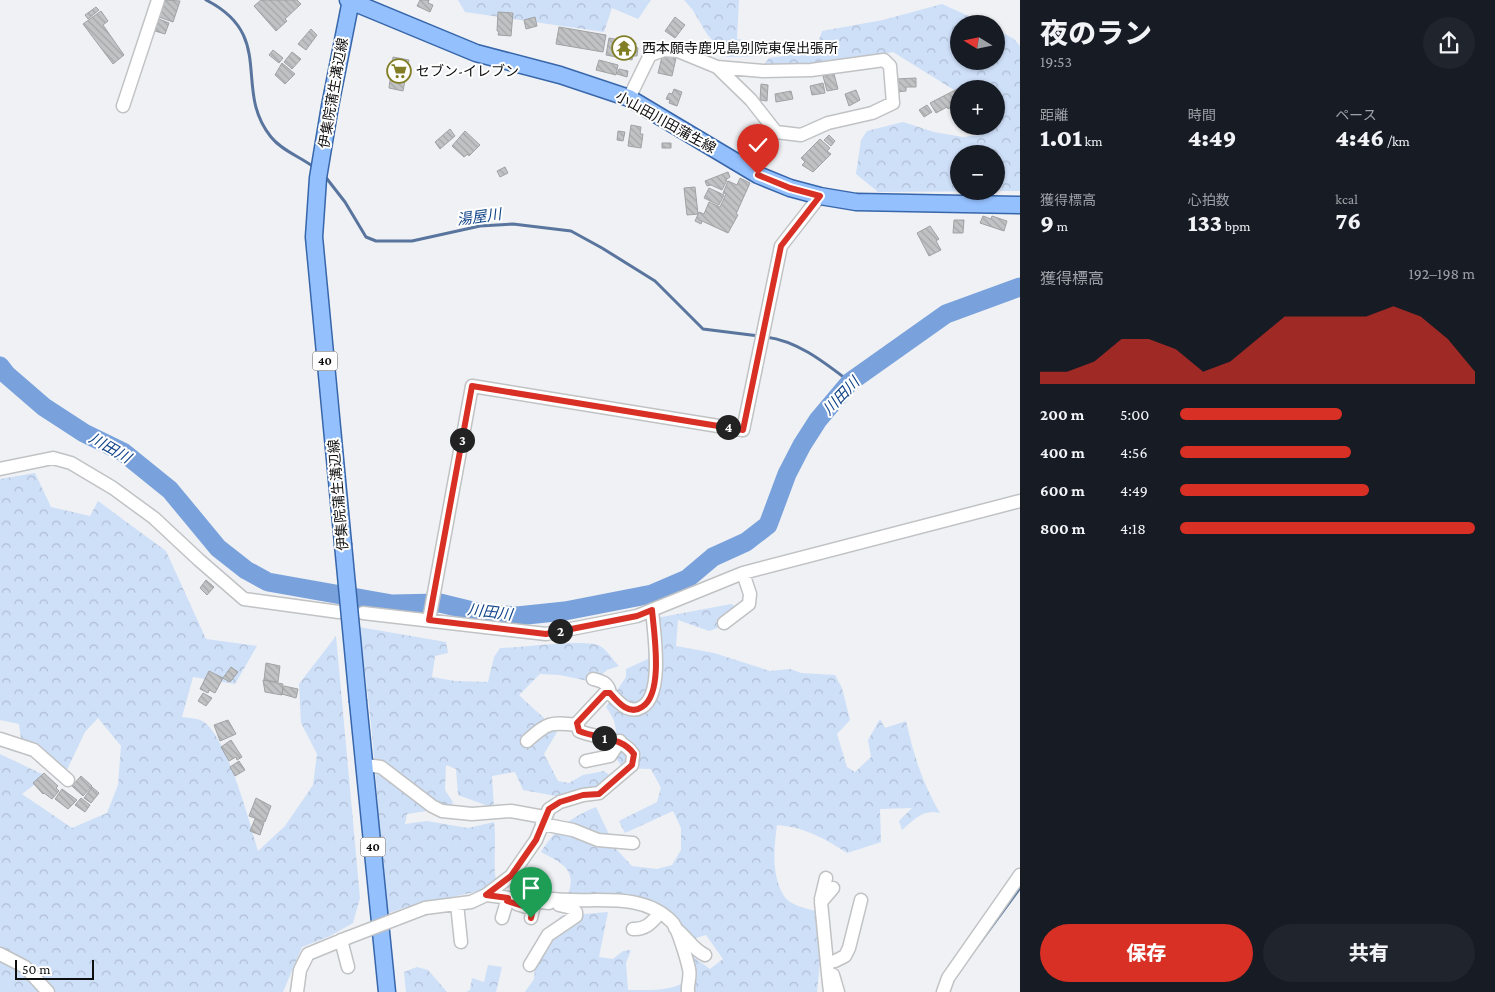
<!DOCTYPE html>
<html lang="ja">
<head>
<meta charset="utf-8">
<style>
	:root { --surface:#171b24; --page:#20242c; --text:#f1f3f6; --muted:#9ea1a6; --accent:#d93025 }
	body { margin:0; font-family:"Crimson Pro","Noto Sans JP",serif; background:var(--page); color:var(--text); height:100vh; display:flex; flex-direction:column; font-size:19px; white-space:nowrap }
	* { box-sizing:border-box; margin:0 }
	p { font-size:16px; color:var(--muted) }
	.icon { flex:none; width:28px; height:28px; fill:none; stroke:currentColor; stroke-width:2; stroke-linecap:round; stroke-linejoin:round }
	.map { position:relative; flex:1; overflow:hidden }
	.panel { display:flex; flex-direction:column; background:var(--surface); width:475px }
	.panel>* { flex:none }
	.needle { width:32px; rotate:280deg }
	.tools { position:absolute; left:950px; top:15px; display:grid; gap:10px }
	.tools a { display:grid; place-items:center; width:55px; height:55px; border-radius:50%; background:var(--surface); box-shadow:0 1px 4px #0004; font-size:25px }
	.scale { position:absolute; left:15px; bottom:12px; width:79px; box-sizing:border-box; padding-left:5px; border:2px solid #0e0e0f; border-top:0; font-size:14px; line-height:18px; white-space:nowrap; color:#0e0e0f; -webkit-text-stroke:4px #fff; paint-order:stroke }
	.pin { position:absolute; display:grid; place-items:center; width:42px; height:42px; color:#fff; margin:-51px -21px; border-radius:50% 50% 50% 0; rotate:-45deg; box-shadow:0 0 5px #0007 }
	.pin .icon { rotate:45deg }
	.km { position:absolute; width:25px; height:25px; margin:-12px; border-radius:50%; background:#222; color:#fff; font-size:14px; line-height:25px; text-align:center }
	.round { display:grid; place-items:center; flex:none; width:52px; height:52px; border-radius:26px; background:var(--page) }
	.summary { display:flex; align-items:center; justify-content:space-between; height:85px; padding:0 20px }
	h1 { font-size:28px; font-weight:800; line-height:38px }
	.figures { display:grid; grid-template-columns:repeat(3,1fr); gap:8px; height:85px; padding:5px 20px }
	.figures div { display:grid; align-content:center }
	.figures b { font-size:25px; font-weight:800 }
	.figures small { font-size:14px; font-weight:400 }
	.figures p { font-size:14px }
	.chart { height:140px; padding:10px 20px }
	.chart p { display:flex; justify-content:space-between }
	.chart svg { width:100%; height:90px; margin-top:5px; fill:var(--accent); opacity:.7 }
	.action { display:flex; gap:10px; margin-top:auto; padding:10px 20px }
	.action a { flex:1; height:58px; border-radius:30px; background:var(--accent); color:#fff; font-size:20px; font-weight:800; line-height:58px; text-align:center }
	.action a+a { background:var(--page); color:var(--text) }
	ul { padding:0 20px; list-style:none; font-size:16px }
	li { display:grid; grid-template-columns:80px 60px 1fr; align-items:center; height:38px }
	li i { height:12px; border-radius:6px; background:var(--accent) }
	main { display:flex; flex:1; min-height:0 }
	.map>svg:first-child { display:block }
	.forest { fill:url(#forest-crowns); fill-rule:evenodd }
	.lines { fill:none; stroke-linecap:round; stroke-linejoin:round }
	.stream { stroke:#59759e; stroke-width:3 }
	.river { stroke:#79a1db; stroke-width:19 }
	.building { fill:url(#building-back-hatch); stroke:#a0a2a4 }
	.minor-casing { stroke:#c0c2c4; stroke-width:15 }
	.major-casing { stroke:#3766aa; stroke-width:19 }
	.minor { stroke:#fff; stroke-width:12 }
	.major { stroke:#94c0fe; stroke-width:16 }
	.minor-bridge-casing { stroke:#c0c2c4; stroke-width:15; stroke-linecap:butt }
	.major-bridge-casing { stroke:#3766aa; stroke-width:19; stroke-linecap:butt }
	.minor-bridge { stroke:#fff; stroke-width:12 }
	.major-bridge { stroke:#94c0fe; stroke-width:16 }
	.route-casing { stroke:#fff; stroke-width:10 }
	.route { stroke:#d93025; stroke-width:6 }
	.labels { text-anchor:middle; stroke-width:4; stroke-linejoin:round; paint-order:stroke }
	.shield { fill:#fff; stroke:#565657; stroke-width:1 }
	.shield-label { font-size:12px; font-weight:bold; fill:#0e0e0f }
	.poi-label { font-size:14px; fill:#0e0e0f; stroke:#fff; text-anchor:start }
	.street-label { font-size:14px; fill:#0e0e0f; stroke:#fff }
	.water-label { font-size:15px; font-style:italic; fill:#148; stroke:#fff }
</style>
</head>
<body>
<main>
<div class="map">
<svg width="1020" height="992" viewBox="0 0 1020 992">
	<defs>
		<pattern id="forest-crowns" width="20" height="18" patternUnits="userSpaceOnUse" patternTransform="scale(1.25)"><rect width="20" height="18" fill="#cedff8"/><path d="M2 6a3 3 0 1 1 6 0M12 15a3 3 0 1 1 6 0" fill="none" stroke="#b0bed3"/></pattern>
		<pattern id="building-back-hatch" width="6" height="6" patternUnits="userSpaceOnUse" patternTransform="scale(1.25)"><rect width="6" height="6" fill="#c0c2c4"/><path d="M-1 5l2 2M0 0l6 6M5-1l2 2" fill="none" stroke="#a4a6a7"/></pattern>
	</defs>
	<rect width="100%" height="100%" fill="#eff1f4"/>
	<path class="forest" d="M458,0h193l-13,19 -26,-11 -8,24 -139,-20z
		M684,0h55l-2,39 25,5 -2,12 -33,1 -20,-23 -15,-25z
		M942,4l44,20h-27v37h37v-32l18,10 6,7v145l-142,1 -22,-18 5,-34 6,-9 36,-9 31,10 29,5 18,-2 -3,-9h18v-37h-37v4l-66,-41 -78,15 -52,-1 6,-8 46,-6 7,-21 61,-11zM959,154h37v37h-37z
		M35,473l16,34 39,9 8,-15 68,50 40,88 51,7 -22,38 -42,-7 -11,40c6,1 17,1 22,5 24,18 45,99 54,129l27,-25 28,-41 4,-31 -16,-31 -2,-39 37,-48 24,262 -7,25 -23,13 -28,11 -19,45h-283v-238l46,22 -24,18 50,34 35,-15 11,-28 3,-39 -23,-28 -13,14 -20,42 -43,-27 -3,-23 -19,-4v-241z
		M731,604l14,7 -14,12 -22,8 -31,-11 -2,26 38,7 56,18 20,-2 11,4 34,2 7,13 8,32 -13,14 10,33 8,5 16,-15 -3,-17 12,-21 5,9 21,-7c8,35 16,61 34,92 -17,-4 -25,6 -38,17l-3,-9 13,-13 -32,1 1,33 -34,11c-23,-15 -43,-26 -70,-28 -3,23 -6,50 7,71 7,10 21,12 32,15l4,51 -3,30h-292l9,-13 2,-26 11,-22 14,-15 47,-4 -9,45 14,2 10,-8 8,-1 -5,13 2,27c21,0 45,2 61,-11l-4,-28 25,18 13,-10 -17,-24 -20,6 -6,-11 -60,-32 -54,1c13,-28 -2,-35 -25,-47 15,-24 29,-34 55,-45l20,42 16,17 25,3 15,-4 9,-15v-22l-8,-17 -48,22 -6,-12 38,-19 4,-14 -10,-19 -28,-1 -11,-15c6,-19 6,-30 -6,-46l20,-30v-8l22,-10 2,-22 -4,-17z
		M359,627l87,15 2,11 -13,3 -3,21 23,4 33,1 6,-25 6,-9c19,0 88,-10 100,-2 7,4 13,14 19,20l-12,4 -14,12 -33,-7 -20,-1 -21,21c13,13 27,23 38,37l-13,22 14,27 11,2 14,-8 21,-4 12,9 -49,18 -44,-8 -8,-18 -23,4 2,32 -36,-13 -2,-26 -10,-4 -1,25 8,12 -9,13 -17,-4 -20,3 -2,10 22,-3 41,7 26,-6c3,22 -2,43 3,65l-94,21 -19,7c-4,-96 -11,-193 -25,-288z
		M488,965l14,2 -6,25h-30l4,-2 2,-12 12,4z
		M417,967l11,3 19,22h-41l-2,-20z"/>
	<g class="lines">
		<path class="stream" d="M206,0c71,36 26,89 65,137 11,14 30,20 44,31
			M324,175l21,27 21,35 10,4h36l68,-15 33,-2 58,7 31,17 53,33 48,48 56,7
			M766,337c32,4 59,26 84,45
			M978,945l42,-57"/>
		<path class="river" d="M0,366l7,9 37,32 40,26 39,19 47,38 48,58 28,22 22,12 124,22 48,-1 41,10 36,3 48,-5 87,-17 35,-15 26,-22 33,-15 22,-17 19,-51 15,-29 16,-25 32,-38 96,-68 74,-27"/>
	</g>
	<path class="building" d="M165,0l15,1 -7,21 -14,-5z
		M261,0h36l4,4 -16,15 2,2 -11,10 -22,-25z
		M420,0h9l-1,3 5,2 -3,7 -13,-6z
		M96,7l3,3 -11,9 -3,-4z
		M101,11l7,10 -5,4 21,30 -11,9 -30,-40z
		M498,12l15,1 -2,23 -13,-1 1,-4h-2z
		M535,17l2,9 -11,3 -2,-9z
		M675,17l10,8 -10,13 -10,-7z
		M159,19l10,4 -4,11 -10,-3z
		M559,27l47,8 -3,17 -47,-8z
		M311,29l6,6 -11,15 -8,-6z
		M609,38l27,5 -1,4 3,1 -1,8h-4l-1,4 -26,-5z
		M273,50l10,8 -4,5 -10,-8z
		M292,52l9,7 -9,10 -8,-7z
		M667,56l9,2 -4,18 -14,-3 4,-16z
		M393,57l16,3 -6,31 -14,-3z
		M599,60l19,5 -2,10 -20,-5z
		M282,63l13,11 -10,10 -10,-9z
		M619,69l9,2 -1,6 -10,-3z
		M834,74l4,15 -11,2 -4,-15z
		M916,78v9h-10v4l-9,1 -1,-13z
		M823,83l2,10 -13,2 -2,-9z
		M761,84l7,1 -1,16 -7,-1z
		M961,87l1,2h-3v27l-5,-10 -6,3 -1,-2 -11,6 -6,-10z
		M674,89l8,3 -5,14 -8,-3 1,-3 -4,-1 3,-6 3,1z
		M856,90l4,10 -11,6 -4,-12z
		M791,91l2,8 -17,3 -1,-8z
		M927,105l5,7 -8,5 -5,-7z
		M631,125l10,2 -1,7h3l-2,14 -13,-2z
		M450,129l5,7 -15,13 -5,-7z
		M465,131l15,14 -11,11 -1,-2 -4,3 -12,-11z
		M618,131l7,1 -2,9 -6,-1z
		M829,135l6,6 -4,5 -7,-6z
		M820,139l10,9 -3,3 4,3 -18,18 -11,-7 3,-3 -4,-4z
		M662,143h9v5h-9z
		M505,167l3,6 -8,4 -3,-6z
		M728,172l2,5 -5,3h2l-5,10 -11,-5 -4,1 -2,-5z
		M740,178l10,5 -14,31 2,1 -10,18 -26,-12 -1,3 -6,-3 4,-9 5,2 5,-12 11,5 6,-13 -3,-1 5,-12 9,4z
		M695,187l3,27 -11,1 -3,-27z
		M709,188l15,7 -5,10 -15,-7z
		M983,216l8,3 1,-3 15,5 -3,10 -24,-8z
		M954,220h10l-1,13h-10z
		M930,226l9,13 -3,2 5,9 -12,6 -12,-23z
		M206,580l8,7 -7,8 -7,-7z
		M266,663l14,3 -2,16 -14,-2z
		M231,667l7,5 -8,10 -7,-4z
		M209,671l14,7 -8,15 -6,-3 -1,3 -8,-4z
		M263,680l20,4 -1,11 -17,-3z
		M284,686l14,3 -2,9 -14,-4z
		M203,693l9,5 -6,8 -8,-5z
		M228,720l8,14 -16,7 -6,-16z
		M231,740l11,17 -5,3 -1,-3 -7,4 -8,-14z
		M239,761l6,9 -10,6 -5,-9z
		M44,773l14,13 -2,2 3,3 -7,8 -8,-6 -1,1 -10,-11z
		M81,776l11,10 -9,10 -11,-10z
		M92,787l7,6 -8,10 -7,-5z
		M62,789l15,11 -9,9 -13,-10z
		M81,798l9,7 -5,7 -10,-7z
		M256,798l15,8 -6,16 -16,-6z
		M255,819l9,4 -4,12 -10,-4z"/>
	<g class="lines">
		<g class="minor-casing">
			<path id="minor" d="M629,98l21,-43 14,-5 14,1 39,16 34,33 25,32 25,3 27,-12 44,-10 21,-10 -3,-37 -6,-6 -73,10 -48,1 -46,-4
				M123,106l35,-106
				M0,469l53,-11 18,5 42,25 41,30 45,42 45,39 95,13
				M363,613l183,21 91,-18 106,-43 277,-72
				M429,620l43,-234 271,44 38,-184 39,-50
				M724,623l25,-19 1,-10 -7,-21
				M593,679c9,2 15,4 17,14
				M0,739l34,11 34,30
				M527,741c21,-19 23,-19 51,-16
				M586,761l24,-5 10,-15
				M365,765l16,2 51,39 10,5 30,3 39,-3 33,6
				M542,824l31,6 25,10 35,3
				M486,895l63,8 4,-4c39,5 88,-9 119,23 6,6 15,38 17,47 2,8 -2,15 -1,23
				M821,899l5,-21
				M457,904l4,38
				M517,904l16,5 -2,9
				M425,908l46,-6 15,-7 25,-19 25,-36 13,-31 11,-7 23,-7 16,-2 33,-28 1,-11c-12,-18 -35,-15 -54,-23l-2,-8 28,-30h5c8,9 19,22 32,14 22,-13 12,-74 10,-97
				M502,918l6,-20
				M675,928c11,8 18,22 30,27
				M633,929c13,1 19,-7 27,-16
				M341,940l7,27
				M0,954l25,13 23,25
				M835,961l10,-5 4,-8 12,-48
				M530,965l18,-30 28,-19v-4l-4,-4 -13,-3
				M828,974l-7,-72 12,-14
				M297,992l3,-22 8,-16 39,-16
				M830,992l-2,-18 5,1 5,17
				M943,992l5,-14 72,-103"/>
		</g>
		<g class="major-casing">
			<path id="major" d="M348,0l128,53 84,22 69,23 129,77 32,13 30,8 36,6 164,3
				M343,544l-29,-307 4,-59 12,-72 21,-106
				M358,702l29,290"/>
		</g>
		<use href="#minor" class="minor"/>
		<use href="#major" class="major"/>
		<g class="minor-bridge-casing">
			<path id="minor-bridge" d="M347,938l78,-30"/>
		</g>
		<g class="major-bridge-casing">
			<path id="major-bridge" d="M343,544l15,158"/>
		</g>
		<use href="#minor-bridge" class="minor-bridge"/>
		<use href="#major-bridge" class="major-bridge"/>
	</g>
	<g class="lines">
		<g class="route-casing">
			<path id="route" d="M531,918l2,-9 -26,-8 1,-3 -22,-3 25,-19 25,-36 13,-31 11,-7 23,-7 16,-1 33,-29 2,-11c-13,-18 -36,-15 -55,-23l-2,-8 28,-30h5c8,9 19,23 32,14 22,-13 12,-74 10,-97l-15,6 -91,18 -117,-14 43,-234 271,44 38,-184 39,-50 -30,-8 -32,-13"/>
		</g>
		<use href="#route" class="route"/>
	</g>
	<defs>
		<g id="temple-ring" transform="scale(1.25)"><circle r="9.5" fill="#fff" stroke="#817e26" stroke-width="1.5"/><path d="M0-6L5-2H3V0L6.5 2.5H4V6H1.5V3h-3V6H-4V2.5H-6.5L-3 0V-2H-5Z" fill="#817e26"/></g>
		<g id="supermarket-ring" transform="scale(1.25)"><circle r="9.5" fill="#fff" stroke="#817e26" stroke-width="1.5"/><path d="M-6-5.5h2.5l.6 2H6L4.5 2H-2.5L-4.4-4H-6ZM-1.5 3.2a1.3 1.3 0 1 0 .1 0ZM3 3.2a1.3 1.3 0 1 0 .1 0Z" fill="#817e26"/></g>
	</defs>
	<g fill-rule="evenodd">
		<use href="#temple-ring" x="624" y="48"/>
		<use href="#supermarket-ring" x="399" y="71"/>
	</g>
	<g class="labels">
		<g class="shield">
			<rect x="312.5" y="351.5" width="25" height="19" rx="4"/>
			<rect x="360.5" y="837.5" width="25" height="19" rx="4"/>
		</g>
		<g class="shield-label">
			<text x="325" y="365">40</text>
			<text x="373" y="851">40</text>
		</g>
		<g class="poi-label">
			<text x="642" y="53">西本願寺鹿児島別院東俣出張所</text>
			<text x="416" y="76">セブン-イレブン</text>
		</g>
		<g class="street-label">
			<text transform="translate(333 93) rotate(-80)" y="5">伊集院蒲生溝辺線</text>
			<text transform="translate(666 122) rotate(29)" y="5">小山田川田蒲生線</text>
			<text transform="translate(338 495) rotate(-95)" y="5">伊集院蒲生溝辺線</text>
		</g>
		<g class="water-label">
			<text transform="translate(479 217) rotate(-8)" y="5">湯屋川</text>
			<text transform="translate(841 396) rotate(-46)" y="5">川田川</text>
			<text transform="translate(110 448) rotate(30)" y="5">川田川</text>
			<text transform="translate(490 612) rotate(7)" y="5">川田川</text>
		</g>
	</g>
</svg>
<div class="tools">
<a><svg class="needle" viewBox="-14 -14 28 28"><path d="M0-13l5 13h-10z" fill="#e53935"/><path d="M0 13l5-13h-10z" fill="#9ea1a6"/></svg></a>
<a>+</a>
<a>−</a>
</div>
<div class="scale">50 m</div>
<div class="pin" style="left:531px;top:918px;background:#1e9e55"><svg class="icon" aria-label="arrive" viewBox="0 0 24 24"><path d="M6 21V4h12l-3 4 3 4H6"/></svg></div>
<div class="pin" style="left:758px;top:175px;background:#d93025"><svg class="icon" aria-label="check" viewBox="0 0 24 24"><path d="M5 12l5 5 9-10"/></svg></div>
<b class="km" style="left:604px;top:738px">1</b>
<b class="km" style="left:560px;top:631px">2</b>
<b class="km" style="left:462px;top:440px">3</b>
<b class="km" style="left:728px;top:427px">4</b>
</div>
<section class="panel">
<div class="summary"><div><h1>夜のラン</h1><p>19:53</p></div><a class="round"><svg class="icon" aria-label="share" viewBox="0 0 24 24"><path d="M12 15V3M7 8l5-5 5 5M5 13v7h14v-7"/></svg></a></div>
<div class="figures">
<div><p>距離</p><b>1.01<small> km</small></b></div>
<div><p>時間</p><b>4:49</b></div>
<div><p>ペース</p><b>4:46<small> /km</small></b></div>
</div>
<div class="figures">
<div><p>獲得標高</p><b>9<small> m</small></b></div>
<div><p>心拍数</p><b>133<small> bpm</small></b></div>
<div><p>kcal</p><b>76</b></div>
</div>
<div class="chart"><p><span>獲得標高</span>192–198 m</p>
<svg viewBox="0 0 160 44" preserveAspectRatio="none"><path d="M0 44V38L10 38L20 33L30 22L40 22L50 27L60 38L70 33L80 22L90 11L100 11L110 11L120 11L130 6L140 11L150 22L160 38V44z"/></svg>
</div>
<ul>
<li><b>200 m</b>5:00<i style="width:55%"></i></li>
<li><b>400 m</b>4:56<i style="width:58%"></i></li>
<li><b>600 m</b>4:49<i style="width:64%"></i></li>
<li><b>800 m</b>4:18<i style="width:100%"></i></li>
</ul>
<div class="action"><a>保存</a><a>共有</a></div>
</section>
</main>
</body>
</html>
